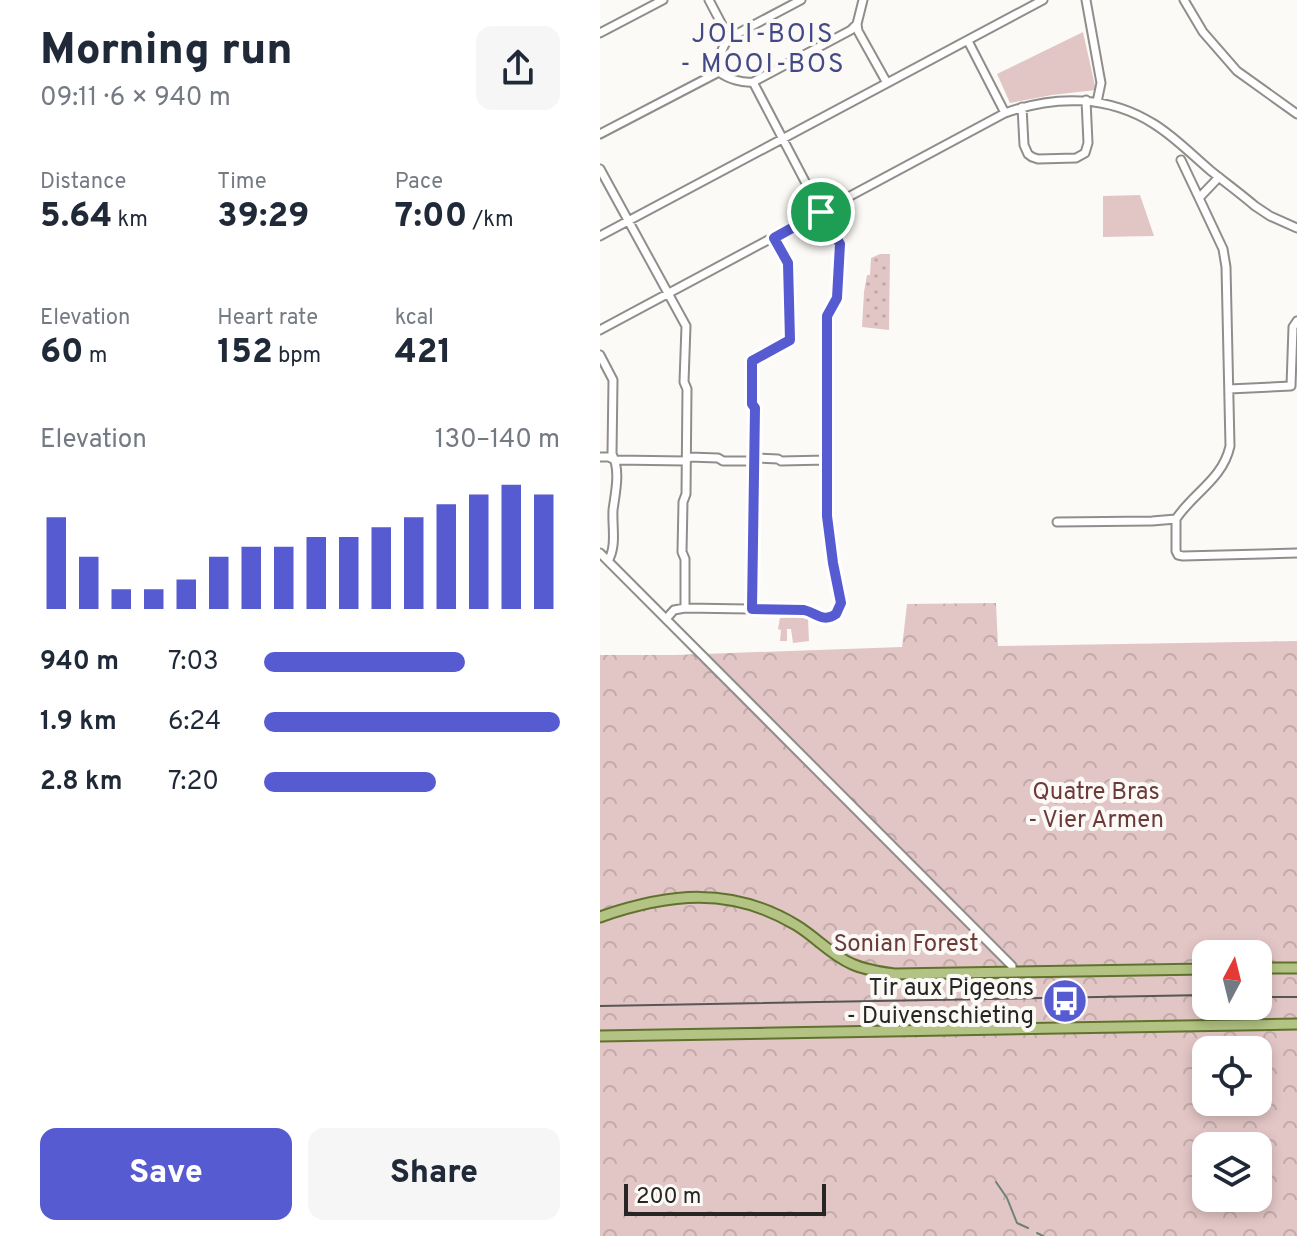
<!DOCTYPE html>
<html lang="en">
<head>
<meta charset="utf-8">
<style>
	:root { --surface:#fff; --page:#f6f6f7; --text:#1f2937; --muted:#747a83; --accent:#565bd2 }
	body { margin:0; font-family:Overpass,sans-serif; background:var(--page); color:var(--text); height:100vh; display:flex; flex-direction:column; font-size:30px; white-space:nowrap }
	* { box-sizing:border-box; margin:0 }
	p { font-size:26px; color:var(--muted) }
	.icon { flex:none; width:44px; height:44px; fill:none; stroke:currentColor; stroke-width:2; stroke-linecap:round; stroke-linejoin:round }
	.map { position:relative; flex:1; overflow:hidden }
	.sheet { display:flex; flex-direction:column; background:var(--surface); width:600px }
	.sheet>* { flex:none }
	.needle { width:52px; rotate:7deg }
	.tools { position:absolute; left:592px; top:940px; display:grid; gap:16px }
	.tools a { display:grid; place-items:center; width:80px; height:80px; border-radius:16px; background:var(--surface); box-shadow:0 4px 12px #0003; font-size:40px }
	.scale { position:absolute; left:24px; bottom:20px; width:202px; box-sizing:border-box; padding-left:8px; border:4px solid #272625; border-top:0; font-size:22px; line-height:28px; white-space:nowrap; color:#272625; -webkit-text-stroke:6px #fcfaf6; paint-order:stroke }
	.pin { position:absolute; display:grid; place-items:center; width:68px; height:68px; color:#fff; margin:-34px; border:4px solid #fff; border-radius:50%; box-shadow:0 2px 8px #0007 }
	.round { display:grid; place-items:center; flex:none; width:84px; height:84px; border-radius:16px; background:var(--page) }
	.headline { display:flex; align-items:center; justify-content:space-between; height:136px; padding:0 40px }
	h1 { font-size:44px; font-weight:800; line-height:60px }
	.stats { display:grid; grid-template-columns:repeat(3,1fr); gap:12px; height:136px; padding:8px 40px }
	.stats div { display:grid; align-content:center }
	.stats b { font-size:34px; font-weight:800 }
	.stats small { font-size:22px; font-weight:400 }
	.stats p { font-size:22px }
	.chart { height:224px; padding:16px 40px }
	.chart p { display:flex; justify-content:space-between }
	.chart svg { width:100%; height:144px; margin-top:8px; stroke:var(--accent); stroke-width:6 }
	.primary-button { display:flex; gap:16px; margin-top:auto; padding:16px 40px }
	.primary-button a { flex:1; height:92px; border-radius:16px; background:var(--accent); color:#fff; font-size:32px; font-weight:800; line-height:92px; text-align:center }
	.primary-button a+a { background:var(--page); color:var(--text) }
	ul { padding:0 40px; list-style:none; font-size:26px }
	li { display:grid; grid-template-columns:128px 96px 1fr; align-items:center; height:60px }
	li i { height:20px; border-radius:10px; background:var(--accent) }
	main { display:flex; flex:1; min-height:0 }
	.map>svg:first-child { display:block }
	.green { fill:#e2c6c5 }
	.forest { fill:url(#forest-crowns); fill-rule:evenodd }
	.garden { fill:url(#garden-dots) }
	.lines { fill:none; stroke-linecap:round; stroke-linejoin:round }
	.stream { stroke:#6d8274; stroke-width:2 }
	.minor-casing { stroke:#908e8a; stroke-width:11 }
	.major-casing { stroke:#60722d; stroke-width:13 }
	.minor { stroke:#fff; stroke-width:7 }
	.major { stroke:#b2c383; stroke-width:9 }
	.tram { stroke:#575654; stroke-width:2 }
	.route-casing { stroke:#fff; stroke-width:16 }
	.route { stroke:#565bd2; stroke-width:10 }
	.labels { text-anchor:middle; stroke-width:8; stroke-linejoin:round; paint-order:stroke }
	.park-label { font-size:24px; fill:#6d3a3a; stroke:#fcfaf6 }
	.poi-label { font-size:24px; fill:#272625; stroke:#fcfaf6; text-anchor:end }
	.neighbourhood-label { font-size:26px; letter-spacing:2px; fill:#424986; stroke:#fcfaf6 }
</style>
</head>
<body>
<main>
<section class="sheet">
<div class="headline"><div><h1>Morning run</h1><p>09:11 · 6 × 940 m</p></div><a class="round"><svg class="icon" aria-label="share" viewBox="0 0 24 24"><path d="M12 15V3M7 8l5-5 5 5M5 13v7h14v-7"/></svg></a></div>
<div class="stats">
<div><p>Distance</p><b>5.64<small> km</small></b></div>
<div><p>Time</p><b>39:29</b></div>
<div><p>Pace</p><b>7:00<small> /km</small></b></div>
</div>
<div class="stats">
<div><p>Elevation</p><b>60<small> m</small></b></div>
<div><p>Heart rate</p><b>152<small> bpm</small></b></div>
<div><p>kcal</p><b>421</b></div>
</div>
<div class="chart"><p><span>Elevation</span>130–140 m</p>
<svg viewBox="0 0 160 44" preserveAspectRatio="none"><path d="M5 44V16M15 44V28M25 44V38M35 44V38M45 44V35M55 44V28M65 44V25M75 44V25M85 44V22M95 44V22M105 44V19M115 44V16M125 44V12M135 44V9M145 44V6M155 44V9"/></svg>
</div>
<ul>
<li><b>940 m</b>7:03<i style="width:68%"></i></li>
<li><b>1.9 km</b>6:24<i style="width:100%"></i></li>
<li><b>2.8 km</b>7:20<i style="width:58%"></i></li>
</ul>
<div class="primary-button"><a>Save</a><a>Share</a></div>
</section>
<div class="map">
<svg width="697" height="1236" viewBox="0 0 697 1236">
	<defs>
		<pattern id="forest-crowns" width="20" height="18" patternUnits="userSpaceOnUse" patternTransform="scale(2)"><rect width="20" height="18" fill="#e2c6c5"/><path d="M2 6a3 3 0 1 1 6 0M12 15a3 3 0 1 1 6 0" fill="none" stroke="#c2aaa9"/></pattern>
		<pattern id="garden-dots" width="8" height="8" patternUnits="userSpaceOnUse" patternTransform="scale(2)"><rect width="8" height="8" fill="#e2c6c5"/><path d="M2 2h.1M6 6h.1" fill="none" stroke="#c2aaa9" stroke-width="1.8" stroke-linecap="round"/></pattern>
	</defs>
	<rect width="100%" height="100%" fill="#fcfaf6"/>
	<path class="green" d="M483,32l13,58 -44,5 -42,8 -13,-29z
		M540,195l14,41 -51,1v-41z
		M193,617l15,1 1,23 -16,2 -2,-14h-4v12h-7l1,-11 -3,-1 2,-11z"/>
	<path class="forest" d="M396,603l2,43 299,-5v595h-697v-581h75l227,-8 5,-43zM606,954h52v52h-52zM606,1050h52v52h-52zM606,1146h52v52h-52z"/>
	<path class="garden" d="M280,254h10l-1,76 -27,-3 2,-35 3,-17h3l1,-17z"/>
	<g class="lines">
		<path class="stream" d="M396,1182l11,16 10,25 11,5
			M437,1233l6,3"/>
		<g class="minor-casing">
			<path id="minor" d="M109,0l20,38
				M486,0l15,83 -4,19
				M584,0l19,32 34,39 60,43
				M257,24l1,7 29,52
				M0,33l63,-33
				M368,41l37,72
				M119,72c9,7 23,11 34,10l98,-52 6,-6 6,-24
				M119,72c-2,-12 3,-25 10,-34l72,-38
				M422,107l2,38 4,9 4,3 6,2 38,-1 9,-5 3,-10 -2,-43
				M0,134l119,-62
				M581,160l18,38
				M0,169l86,157 -2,56 3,7 -1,105 -3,8 -1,50 3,7v49
				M619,177l-20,21 24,51 3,18 4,179c-7,33 -37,47 -54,73v32l2,4 5,1 114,-3
				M0,236l443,-236
				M0,330l405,-217c50,-18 103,-18 149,11 21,13 38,31 57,47 15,12 30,23 44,35l15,10 27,12
				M0,355l13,25 -1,74c9,16 3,40 1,56 -1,17 4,36 -5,51
				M629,389l62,-3 2,-59 4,-6
				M0,457h9l6,3 71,1 3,-4 29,1 5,3h31l5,-3 19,1 3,2 46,-1
				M457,522l95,-1 24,-2
				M0,553l412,413v6
				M152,609l3,-201 -3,-4v-43l38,-21 -2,-77 -14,-25
				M66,619l8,-9 11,-2 119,2c12,2 17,10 30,6l6,-9 -13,-91v-200l10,-18 3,-54 -19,-32 -68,-130"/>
		</g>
		<g class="major-casing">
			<path id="major" d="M0,917c69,-24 131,-31 196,8 20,12 35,30 56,39 13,6 28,8 42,10l312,-5
				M658,968h39
				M0,1036l697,-12"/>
		</g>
		<use href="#minor" class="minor"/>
		<use href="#major" class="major"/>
		<path class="tram" d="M658,997h39
			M0,1006l606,-11"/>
	</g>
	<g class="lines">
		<g class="route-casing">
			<path id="route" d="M221,212l19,32 -3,54 -10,18v200l6,47 8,40 -5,11c-13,9 -19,-1 -32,-4l-52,-1 3,-201 -3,-4v-43l38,-21 -2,-77 -14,-25z"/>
		</g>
		<use href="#route" class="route"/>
	</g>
	<defs>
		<g id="bus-disc" transform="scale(2.3)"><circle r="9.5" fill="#565bd2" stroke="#fcfaf6"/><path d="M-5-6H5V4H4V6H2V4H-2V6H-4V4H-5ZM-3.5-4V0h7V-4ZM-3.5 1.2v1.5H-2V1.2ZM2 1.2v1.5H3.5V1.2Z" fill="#fff"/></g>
	</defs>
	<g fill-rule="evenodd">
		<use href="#bus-disc" x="465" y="1001"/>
	</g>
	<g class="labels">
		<g class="park-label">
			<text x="496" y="799">Quatre Bras<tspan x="496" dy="28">- Vier Armen</tspan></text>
			<text x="306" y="951">Sonian Forest</text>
		</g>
		<g class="poi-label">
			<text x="434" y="995">Tir aux Pigeons<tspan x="434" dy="28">- Duivenschieting</tspan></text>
		</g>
		<g class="neighbourhood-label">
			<text x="163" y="42">JOLI-BOIS<tspan x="163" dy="30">- MOOI-BOS</tspan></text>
		</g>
	</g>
</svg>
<div class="tools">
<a><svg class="needle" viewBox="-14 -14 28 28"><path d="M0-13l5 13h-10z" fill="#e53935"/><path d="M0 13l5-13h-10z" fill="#747a83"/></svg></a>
<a><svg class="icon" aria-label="locate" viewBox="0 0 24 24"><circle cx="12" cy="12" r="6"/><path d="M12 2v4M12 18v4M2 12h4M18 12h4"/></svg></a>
<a><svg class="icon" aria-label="layers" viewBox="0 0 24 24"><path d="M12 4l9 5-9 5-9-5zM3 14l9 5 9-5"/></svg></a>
</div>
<div class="scale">200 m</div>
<div class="pin" style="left:221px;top:212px;background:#1e9e55"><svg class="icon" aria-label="arrive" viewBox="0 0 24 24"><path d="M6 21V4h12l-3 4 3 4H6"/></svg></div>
</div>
</main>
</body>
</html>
